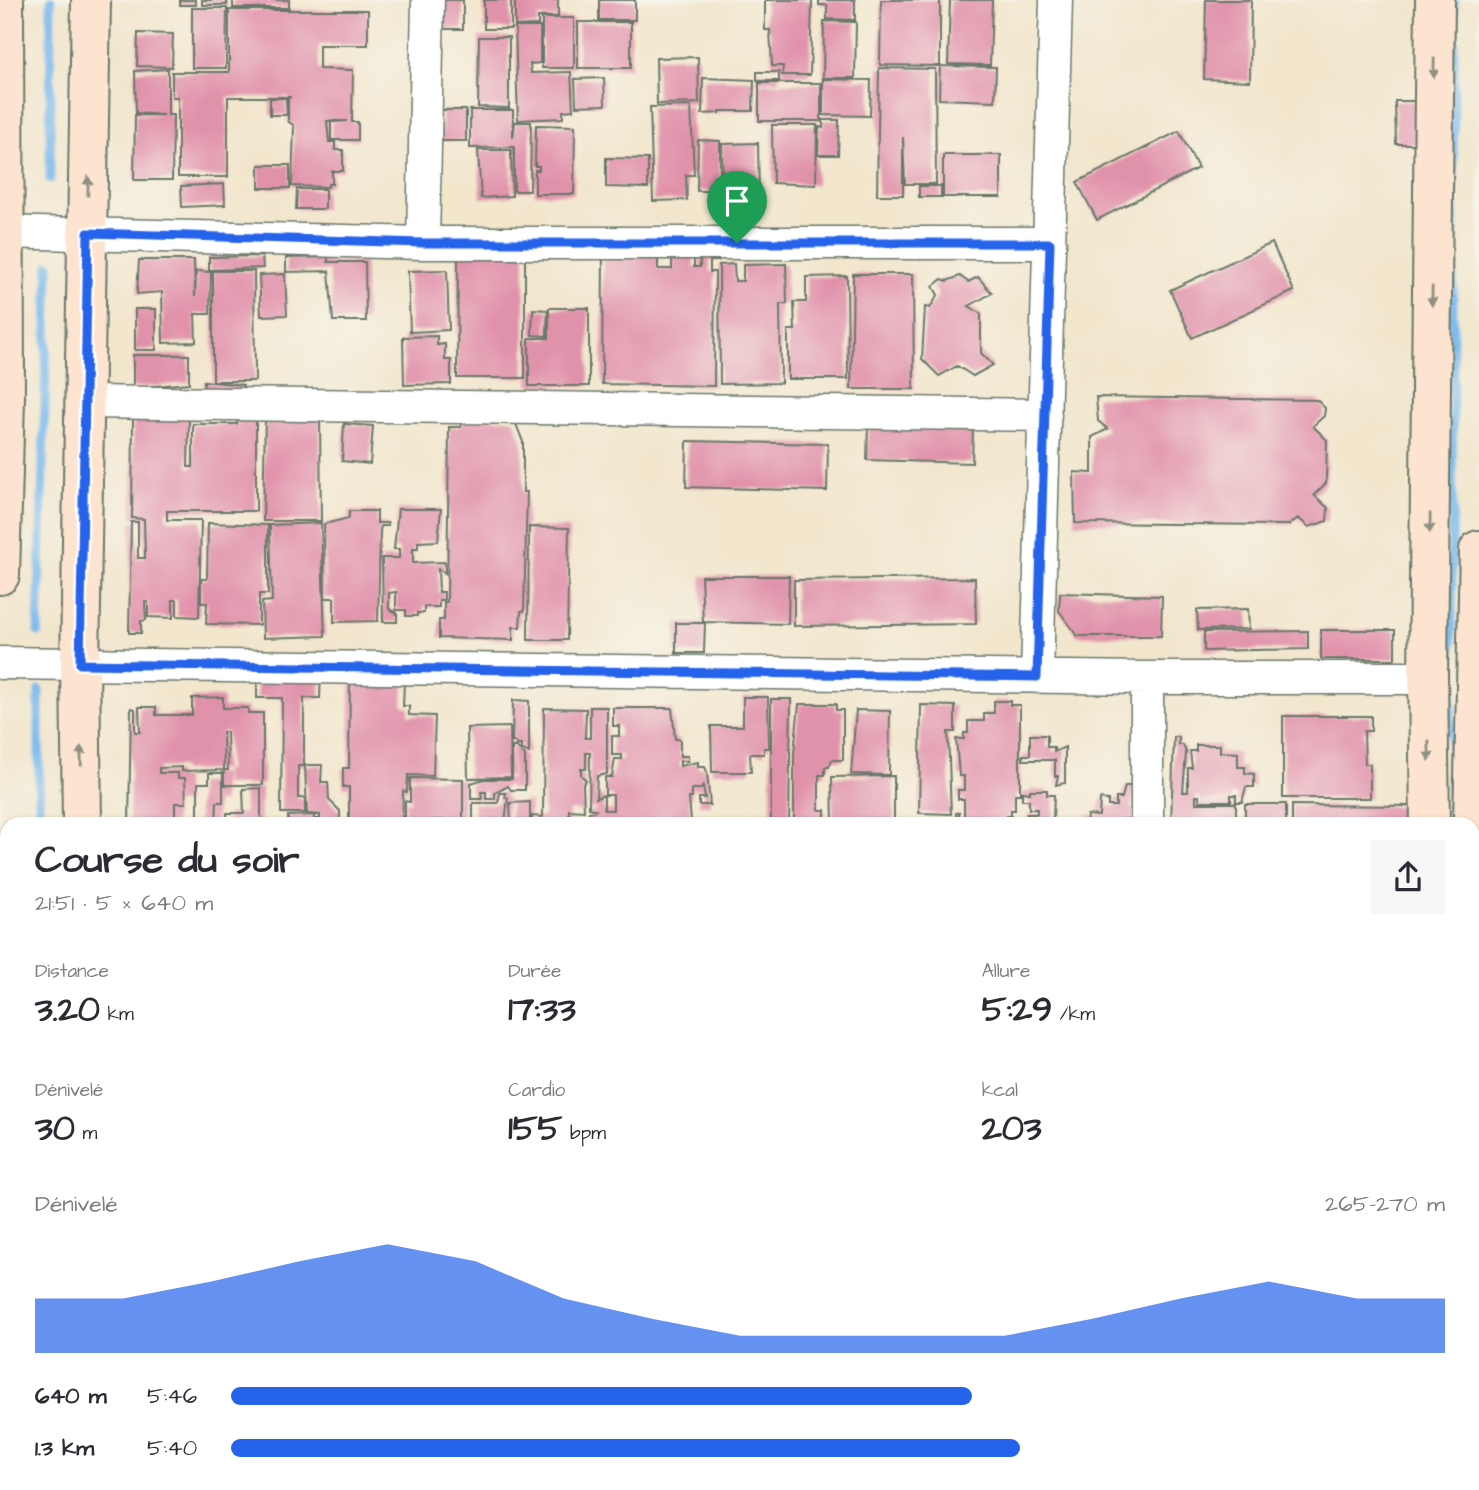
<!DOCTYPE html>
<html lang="fr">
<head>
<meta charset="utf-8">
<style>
	:root { --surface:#fff; --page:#f7f7f7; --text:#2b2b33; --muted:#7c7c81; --accent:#2563eb }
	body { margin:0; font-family:"Architects Daughter",sans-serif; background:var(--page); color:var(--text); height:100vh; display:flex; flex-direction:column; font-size:26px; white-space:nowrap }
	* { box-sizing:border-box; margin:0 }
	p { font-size:23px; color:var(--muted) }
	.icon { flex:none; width:38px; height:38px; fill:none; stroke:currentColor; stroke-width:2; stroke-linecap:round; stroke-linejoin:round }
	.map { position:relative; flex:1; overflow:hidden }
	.sheet { position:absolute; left:0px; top:817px; width:1480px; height:674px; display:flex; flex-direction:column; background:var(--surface); border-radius:21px 21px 0 0; box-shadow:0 2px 5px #0004 }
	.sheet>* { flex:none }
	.pin { position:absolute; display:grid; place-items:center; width:60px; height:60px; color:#fff; margin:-72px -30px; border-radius:50% 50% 50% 0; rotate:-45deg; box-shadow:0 0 7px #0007 }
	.pin .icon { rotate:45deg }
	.round { display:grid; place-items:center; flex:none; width:74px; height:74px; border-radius:0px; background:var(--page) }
	.headline { display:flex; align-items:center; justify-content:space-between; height:119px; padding:0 35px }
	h1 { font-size:38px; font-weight:700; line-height:52px }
	.figures { display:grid; grid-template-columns:repeat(3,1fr); gap:10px; height:119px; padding:7px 35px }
	.figures div { display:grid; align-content:center }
	.figures b { font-size:35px; font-weight:700 }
	.figures small { font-size:19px; font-weight:400 }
	.figures p { font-size:19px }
	.chart { height:196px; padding:14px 35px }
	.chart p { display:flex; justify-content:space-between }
	.chart svg { width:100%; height:126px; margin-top:7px; fill:var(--accent); opacity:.7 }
	ul { padding:0 35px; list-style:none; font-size:23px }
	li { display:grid; grid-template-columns:112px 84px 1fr; align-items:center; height:52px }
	li i { height:18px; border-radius:9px; background:var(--accent) }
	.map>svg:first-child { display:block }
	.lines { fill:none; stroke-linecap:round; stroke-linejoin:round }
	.stream { stroke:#78b9ed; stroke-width:9 }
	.building { fill:#e192ab }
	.street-casing { stroke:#69786a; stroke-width:35 }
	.secondary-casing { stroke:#69786a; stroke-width:42 }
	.street { stroke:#fff; stroke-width:32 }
	.secondary { stroke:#fde4d0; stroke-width:38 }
	.oneway { fill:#8e9082 }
	.route-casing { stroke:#fff; stroke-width:14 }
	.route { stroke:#2563eb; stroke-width:9 }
</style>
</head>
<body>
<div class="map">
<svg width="1479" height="1490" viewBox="0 0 1479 1490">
	<rect width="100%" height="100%" fill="#f7f3e8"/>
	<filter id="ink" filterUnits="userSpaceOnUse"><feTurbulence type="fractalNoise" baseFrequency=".0143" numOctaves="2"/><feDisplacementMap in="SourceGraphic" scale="14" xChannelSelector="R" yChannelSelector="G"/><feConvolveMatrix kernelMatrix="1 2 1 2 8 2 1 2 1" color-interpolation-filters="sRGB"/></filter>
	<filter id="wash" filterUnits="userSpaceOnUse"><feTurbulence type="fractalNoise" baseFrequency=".00686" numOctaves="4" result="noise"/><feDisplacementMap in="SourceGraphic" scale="28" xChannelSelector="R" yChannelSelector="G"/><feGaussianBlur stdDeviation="1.57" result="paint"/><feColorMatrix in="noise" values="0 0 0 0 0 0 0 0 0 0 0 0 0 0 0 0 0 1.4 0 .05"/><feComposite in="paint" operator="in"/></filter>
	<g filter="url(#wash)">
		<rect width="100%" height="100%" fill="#f2e6cd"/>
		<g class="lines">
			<path class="stream" d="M50,179l1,-179
				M38,632l11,-367
				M39,824v-134
				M1451,824l3,-824
				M34,1490v-6"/>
		</g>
		<g id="blocks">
			<path class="building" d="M180,0h15l1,5h-16z
				M202,0h25v5h-25z
				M233,0h56v8h-56z
				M431,0h32v29h-32z
				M484,0h27v29h-27z
				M515,0h43v17h-20v8l-23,1z
				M599,0h36v20h-36z
				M765,0h47l-2,75h-28l1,-9h-11l-2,-36h-5z
				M819,0h36v20l-28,-1v-14h-8z
				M881,0h59v66l-60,-1z
				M950,0h42l-2,65 -42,-1z
				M1206,0h45l-1,81 -46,-2z
				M192,8h35l-1,60h-34z
				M229,10h139v35h-49v24l34,1 -1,52h6v18h-27v-18l16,-1h-20l2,21h6v8h8v21h-11v13h-4v3l-36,-1 2,-60 -6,-5v-23l3,-1h-63v80h-50v-80h-6v-25h57z
				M542,18h32v50h-32z
				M824,21l32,1 -1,56h-32z
				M578,22h53v46h-53z
				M515,27h25v36l-10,1 1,9 40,-1 2,38 -10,1v7l-45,2z
				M138,33l35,1 -1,33 -35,-1z
				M479,37h30v71l-31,-1z
				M698,57l1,46 -42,1 -1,-46z
				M940,66l56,1 -1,34 -56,-2z
				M879,68l56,1 1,115h-31l-2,-47v58h-26z
				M168,69v46h5l-1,65h-38l1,-65h28l-27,-2 -1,-42z
				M757,72h22v9h-22z
				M604,78l1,27 -29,1 -1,-27z
				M703,78l51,2 -1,31h-33v2l-18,1z
				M823,79l48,1 -1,36 -47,-1z
				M759,83h62v38h-62z
				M270,98h16l1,17h-17z
				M1395,101h22v43h-21z
				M691,106l3,69h-8l1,25 -34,1 -3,-94z
				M442,110h24v31h-24z
				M470,110h43v28l2,-16h16l-1,69h-16v-44l-44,1z
				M823,120h16l-1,35h-20l1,-28 4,1z
				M536,125l39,1 -1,68h-39v-24h4v-4h-4z
				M772,125h45l-1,60 -43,-2z
				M1179,131l19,37 -101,52 -20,-38z
				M698,140l22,1v50h-23z
				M758,143l1,53 -36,1 -1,-53z
				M478,150h33l1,46 -31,2z
				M943,155h58v42h-58z
				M606,158l42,1v29l-42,-1z
				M259,165h31v23h-31z
				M224,184l1,21 -43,2 -1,-21z
				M919,186h22v11h-22z
				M297,189h28v20h-29z
				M1272,243l22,48 -102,47 -22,-48z
				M672,244h22v23h6v-19l19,1 -1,12h-8v11h5l-1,114 -112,-2 1,-133 55,1v17h14z
				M458,250l67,1v127h-68z
				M262,256l1,12 -54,2v-13z
				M328,257v5h37l1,59h-33l-4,-50 -43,1v-14z
				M139,260h55l1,36 1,-25 15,1 -1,42h-15l1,28 -33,1 -1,-51 -25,2z
				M734,264l1,17h8v-16l43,-1 1,40h-7l1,79 -61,1 -1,-119z
				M447,270l2,60 -39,2 -2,-61z
				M213,271h41l1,110h-42z
				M285,274l2,41 -26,1 -2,-41z
				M853,274h60l1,115h-63z
				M847,276l1,103h-60v-49h7l-1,-28h12v-25z
				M960,276l8,6 10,-5 14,16 -23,13 12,8v39l12,12 -20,11 -16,-10 -18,10 -17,-17 3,-52 5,1 8,-13 -5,-9 9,-7 5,2z
				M549,308h40v78h-60v-48h20z
				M135,309h21v41h-21z
				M533,309l15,1 -1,26 -15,-1z
				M437,336v9l8,-1v16h6v24l-47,1 -1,-48z
				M133,355h56v28l-56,5z
				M204,381l39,4v16l-40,10z
				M1096,397l221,3 8,8 -1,8 -11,10 14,14 -1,43 -12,12 14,13 -1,13 -18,6 -11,-9 -9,7 -214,-2 -1,-51 18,1v-36l16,-8 -10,-8z
				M197,416l1,4h-9l-1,47h5v-43h44v-8h19v95h-89v9h34l-2,97 -22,-1v-16h-4v18l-25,-1v-15h-3l1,18 -5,1v12h-12l2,-111h7v36h7l-1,-39 -12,-1 1,-101z
				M265,417h55l1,104h-58z
				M462,418l52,1 9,23v50h4l-3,119h-3l-1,16h-7v13l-74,-2v-18h5v-18h3l2,-175h12z
				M344,424l29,2 -3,38 -28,-3z
				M868,424l105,3 -1,36 -105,-3z
				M687,441l141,3 -1,47 -141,-4z
				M398,509h43l-3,32 -20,1v6h-5v15l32,-1v11l-7,-4 1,23h5v8h-5v7h-15v6h-7v3h-11v-6h-10v-18l-7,1v16l8,4v9h-14l-1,-64h17v-9h-5z
				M349,511h28v12h11v3h-7l-1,5 -2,90 -44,1v-24h-9l-1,-74 25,-6z
				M208,523l60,2v69h-9v31l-53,-1 1,-21h-6v-24h6z
				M321,523l4,113 -62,2 -1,-36 10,-1 -2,-76z
				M529,527l40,1 -2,112h-39z
				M701,576h88l-1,48 -85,-2z
				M975,578l1,46 -182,2v-46z
				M1060,593l102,3 -1,40h-83l-19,-25z
				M1248,609l1,20 -51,1 -1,-20z
				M676,623h29l-1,30h-28z
				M1321,630h74v29h-74z
				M1308,631v18l-104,2v-19z
				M257,671l64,1 -1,26h-16v68h-6v32h7v15h-24l1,-115h-25z
				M350,680l54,2 -1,24h6v9l26,1 -2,60 -25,-1 -1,17 -4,-1 -1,33h-53v-37h-6v-19h6z
				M223,697v11h25v5h15v72h-39v-15h4l-1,-38h-4l1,38 -42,1v-4l-23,1v5h19v5h7l1,25h-11v20l-46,1 2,-116 4,1v23h5l-1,-25h17v8h36v-17z
				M743,697h25l1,51h-5v6h-14l1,18h-39l-1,-46h32z
				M771,699h20l-2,125h-18z
				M513,700l16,1v52l-8,-4v-4h-5v-3h-4z
				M994,701h16v4h10v89h-5v16h-4v6h-4v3h-8v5h-43v-11h3v6h5v-20h-6v-9h6v-14h-5l-3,-37h8v-6h4v-12h16v-8h10z
				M799,704h37v6h7v50h-11l-3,7h-4v8h-6v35h6v11l4,3h-35v-71z
				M921,705l34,1v26h-7l3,82 -32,-1z
				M590,707h17v67l-10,2 -1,22 8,-3v15h9v-15h-8v-18h7l3,-18h7v-4h-10v-19h7v-10h-6v-18h59l3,31h5v17h8v5h-8v5l18,-4v5h7l2,5 3,33h-11v-7h6l-2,-12 -2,3h-9v9h-3l2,23h10v3h-112v-12l8,-2 -8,-2 1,-55h-4v16h-5v6l5,5 -3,4 1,27 -15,-1v14l-37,-2v-6l11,1 1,-109 42,1 -1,29h5z
				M856,710l34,1 -1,64 -38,-1z
				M1283,716h88v15h-7l1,33h5v34h-87z
				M510,727l1,50 -43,1 -1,-50z
				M1030,735h17v12h7v5l11,-5v36l-9,2 2,-9h-3v-16h-32v-5h7z
				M1174,737h5v8h4l3,7 -3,40h5v-24h4l-2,-17h6v-6h24v7l18,1v14h7v6l9,1v13h-8l-4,15h-6v-7h-5v6h-32v-5h-3v7h40v21h-65z
				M512,747h5l8,9v34h-14l-3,-4 -13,7v6h-9v-7h-5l1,7h-11v-16l13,-4h28z
				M305,765h17l-1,17h7l1,18 11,11v11l-52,2v-8l26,-1v4h6v-4l-13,-1z
				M209,773h14v29h-6l-1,22h-18v-41h11z
				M894,776v48h-61l-1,-47z
				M410,778l53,1v40l-58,3v-21l5,1z
				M1125,786h11l-5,23h6l-1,11 -13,-1v5h-37l1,-9 12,1 1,-17 8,1v6h8v-8h6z
				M261,788v36h-34v-11h17l-1,-24z
				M1030,790h17v5h7l-1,23 -3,4 -23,-1v-7h10v-5h-8v-9h-7v-8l8,1z
				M500,793h6l-1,5h3l-3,25h-32v-20h25z
				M530,802v22h-19l-1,-21z
				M1245,804h41v20h-41z
				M1292,805l125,1v18h-125z
				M436,820h23v4h-23z
				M167,1484h28v6h-29z
				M205,1484h54v6h-53z
				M327,1484h19v6h-19z
				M349,1484h97v6h-98z
				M455,1484h51v6h-51z
				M515,1484h53v6h-53z
				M571,1484h20v6h-20z
				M594,1484h36v6h-36z
				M634,1484h36v4l-36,2z
				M694,1484h55v6h-55z
				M754,1484h57v6h-57z
				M826,1484h49v6h-50z
				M879,1484h32v6h-32z
				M938,1484h18v6h-18z
				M970,1484h16v3h11v3h-34v-3h7z
				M1000,1484h52v6h-52z
				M1197,1484l69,1v5h-69z
				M1273,1484h15v6h-15z
				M1293,1484h19v6h-18z
				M1316,1484h23v6h-23z"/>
		</g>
	</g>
	<g filter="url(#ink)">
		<use href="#blocks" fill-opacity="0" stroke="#69786a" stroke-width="2"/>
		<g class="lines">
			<g class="street-casing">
				<path id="street" d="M0,232l423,11h627
					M423,243l5,-243
					M86,402l959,13
					M0,663l1147,15h281
					M1037,677l19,-677
					M1147,824v-146
					M1474,1111h5
					M1474,1371h5
					M1144,1490v-6"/>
			</g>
			<g class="secondary-casing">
				<path id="secondary" d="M0,575l5,-176 -1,-399
					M82,824l-2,-160 11,-664
					M1430,824l-2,-146 7,-678
					M1473,824l6,-274
					M75,1484v6
					M1472,1484v6
					M1431,1490v-6"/>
			</g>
			<use href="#street" class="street"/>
			<use href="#secondary" class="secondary"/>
		</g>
		<defs><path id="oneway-solid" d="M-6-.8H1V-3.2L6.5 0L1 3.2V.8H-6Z" transform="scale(1.75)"/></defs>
		<g class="oneway">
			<use href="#oneway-solid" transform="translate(1434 68) rotate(91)"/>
			<use href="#oneway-solid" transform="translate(88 186) rotate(-89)"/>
			<use href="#oneway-solid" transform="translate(1432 296) rotate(91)"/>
			<use href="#oneway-solid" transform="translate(1430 523) rotate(91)"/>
			<use href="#oneway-solid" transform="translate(1429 751) rotate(89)"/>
			<use href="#oneway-solid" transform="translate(81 756) rotate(-91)"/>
		</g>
	</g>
	<g class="lines" filter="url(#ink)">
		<g class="route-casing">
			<path id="route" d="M88,233l335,10h627l-13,434 -957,-13z"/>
		</g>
		<use href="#route" class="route"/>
	</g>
</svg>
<div class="pin" style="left:737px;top:243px;background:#1e9e55"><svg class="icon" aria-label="arrive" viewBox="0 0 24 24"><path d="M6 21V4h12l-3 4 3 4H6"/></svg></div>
<section class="sheet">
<div class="headline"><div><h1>Course du soir</h1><p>21:51 · 5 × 640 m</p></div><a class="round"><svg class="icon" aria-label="share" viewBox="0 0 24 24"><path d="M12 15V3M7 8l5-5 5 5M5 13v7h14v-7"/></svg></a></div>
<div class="figures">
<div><p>Distance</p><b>3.20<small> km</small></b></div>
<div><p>Durée</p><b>17:33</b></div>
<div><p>Allure</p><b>5:29<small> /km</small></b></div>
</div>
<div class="figures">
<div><p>Dénivelé</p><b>30<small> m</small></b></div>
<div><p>Cardio</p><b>155<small> bpm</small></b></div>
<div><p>kcal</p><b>203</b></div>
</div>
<div class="chart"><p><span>Dénivelé</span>265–270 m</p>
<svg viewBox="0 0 160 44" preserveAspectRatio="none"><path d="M0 44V25L10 25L20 19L30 12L40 6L50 12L60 25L70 32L80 38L90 38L100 38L110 38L120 32L130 25L140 19L150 25L160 25V44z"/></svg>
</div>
<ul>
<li><b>640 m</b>5:46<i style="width:61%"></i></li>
<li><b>1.3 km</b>5:40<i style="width:65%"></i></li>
</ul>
</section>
</div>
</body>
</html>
